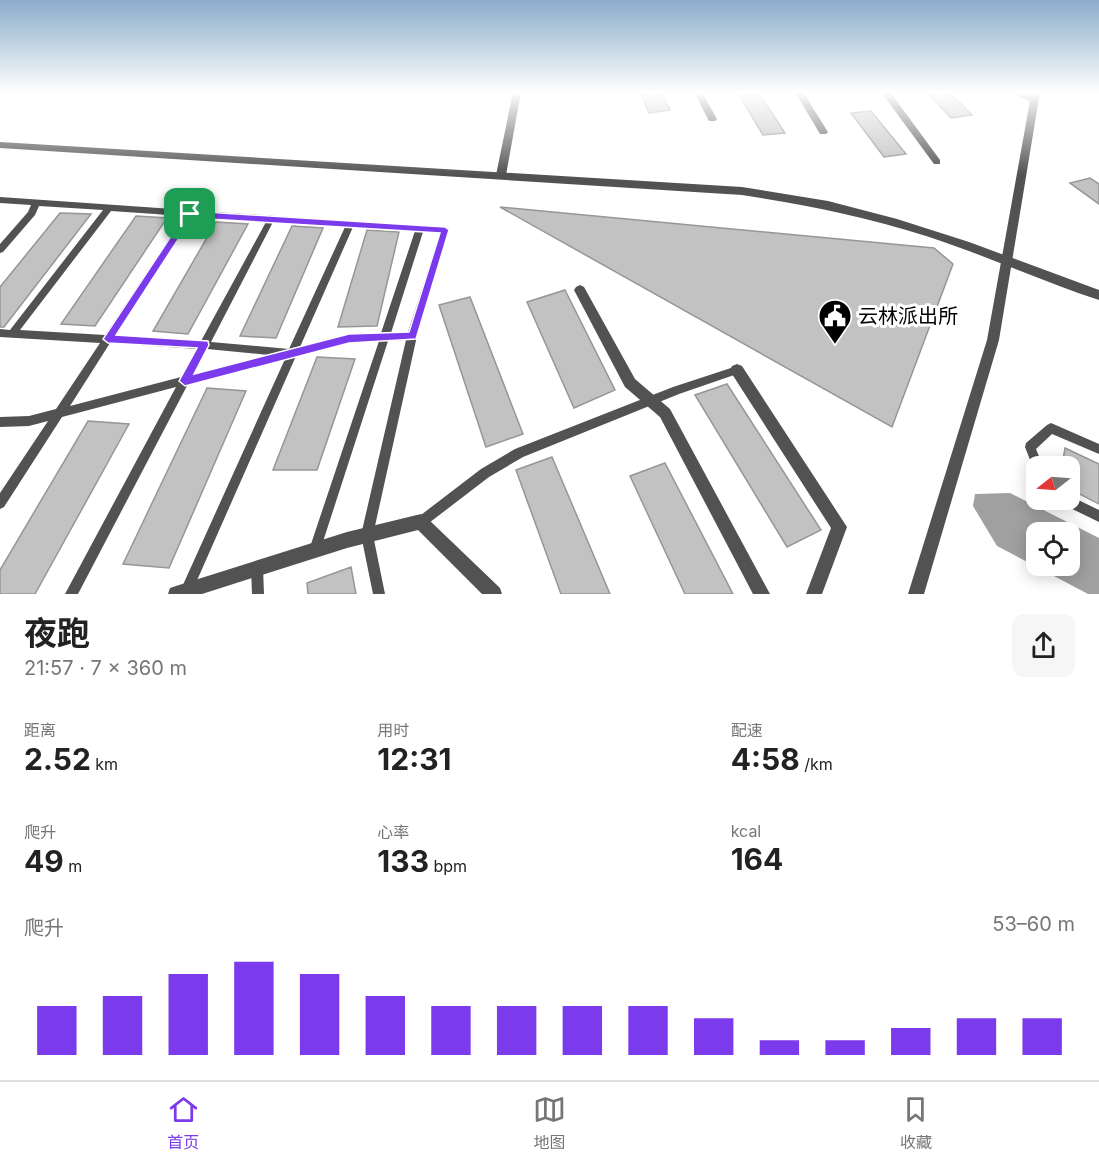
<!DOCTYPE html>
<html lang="zh">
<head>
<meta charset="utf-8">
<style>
	:root { --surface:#fff; --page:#f6f6f6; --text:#222; --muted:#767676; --line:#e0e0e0; --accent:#7c3aed }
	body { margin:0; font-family:Inter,"Noto Sans SC",sans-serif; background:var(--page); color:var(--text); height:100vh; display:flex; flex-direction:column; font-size:22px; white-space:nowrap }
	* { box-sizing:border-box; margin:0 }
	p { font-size:20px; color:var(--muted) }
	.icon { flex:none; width:33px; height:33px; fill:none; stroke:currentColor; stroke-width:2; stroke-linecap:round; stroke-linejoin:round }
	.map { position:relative; height:594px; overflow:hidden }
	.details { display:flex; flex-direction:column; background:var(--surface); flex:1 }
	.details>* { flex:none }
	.needle { width:39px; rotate:253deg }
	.fabs { position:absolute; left:1026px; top:456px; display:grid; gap:12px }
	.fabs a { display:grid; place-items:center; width:54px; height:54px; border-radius:12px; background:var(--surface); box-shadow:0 3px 15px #0003; font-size:30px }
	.pin { position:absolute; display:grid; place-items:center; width:51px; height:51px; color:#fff; margin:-26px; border-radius:12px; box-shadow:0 3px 9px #0006 }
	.round { display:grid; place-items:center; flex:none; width:63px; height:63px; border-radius:12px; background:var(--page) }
	.headline { display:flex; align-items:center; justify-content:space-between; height:102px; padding:0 24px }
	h1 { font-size:33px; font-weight:700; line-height:45px }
	.metrics { display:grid; grid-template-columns:repeat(3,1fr); gap:9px; height:102px; padding:6px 24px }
	.metrics div { display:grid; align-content:center }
	.metrics b { font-size:30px; font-weight:700 }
	.metrics small { font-size:16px; font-weight:400 }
	.metrics p { font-size:16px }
	.chart { height:168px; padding:12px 24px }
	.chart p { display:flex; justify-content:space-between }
	.chart svg { width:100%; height:108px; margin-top:6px; stroke:var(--accent); stroke-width:6 }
	.dock { display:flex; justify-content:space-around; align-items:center; height:84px; border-top:2px solid var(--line); background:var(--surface); font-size:16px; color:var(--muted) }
	.dock a { display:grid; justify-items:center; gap:3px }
	.dock .on { color:var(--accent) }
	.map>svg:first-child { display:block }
	.water { fill:#a0a0a0; fill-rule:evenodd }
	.building { fill:#c2c2c2; stroke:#969696; stroke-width:1.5 }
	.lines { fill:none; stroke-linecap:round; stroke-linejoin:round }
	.service { fill:#525252; fill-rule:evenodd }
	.minor { fill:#525252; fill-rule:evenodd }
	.tertiary { fill:#525252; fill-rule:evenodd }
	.route { fill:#7c3aed; stroke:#fff; stroke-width:1.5; fill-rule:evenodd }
	.labels { text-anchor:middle; stroke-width:6; stroke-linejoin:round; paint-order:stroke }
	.poi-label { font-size:20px; fill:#000; stroke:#fff; text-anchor:start }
</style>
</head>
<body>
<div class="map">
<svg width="1099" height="594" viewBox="0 0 1099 594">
	<rect width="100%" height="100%" fill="#fff"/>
	<path class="water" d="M1010,493l89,45v56h-11l-91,-48 -24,-40 2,-12zM1036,532h34v34h-34z"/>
	<path class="building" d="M640,92h21l9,18 -21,3z
		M927,92h22l23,23 -21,3z
		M759,93l26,40 -22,2 -24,-40z
		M871,111l35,43 -22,3 -33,-44z
		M1090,178l9,6v20l-29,-21z
		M500,207l434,41 19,16 -61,163z
		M60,213l31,1 -87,113h-4v-40z
		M136,216l31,2 -72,108 -34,-2z
		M216,222l32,2 -60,110 -35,-3z
		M292,226l31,2 -47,110 -36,-2z
		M367,230l32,2 -22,94 -39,1z
		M565,290l50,100 -41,18 -47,-106z
		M470,297l53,137 -37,13 -47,-142z
		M317,357l38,2 -38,111h-44z
		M727,384l94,146 -34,17 -92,-152z
		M207,388l39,3 -77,177 -46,-4z
		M88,421l41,3 -94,170h-35v-24z
		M1065,448l34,16v40l-29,-15v-23h-8z
		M552,457l58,137h-49l-45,-124z
		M665,463l68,131h-48l-55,-118z
		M351,567l5,27h-48l-1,-11z"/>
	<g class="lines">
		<path class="service" d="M0,197l448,31 1,2 -32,106 -44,199 12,59h-12l-12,-59 45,-195 -18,1 -69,213 -4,2 -4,-2 -2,-4 70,-209 -30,1 -53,14 -105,238h-10l-1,-3 2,-4 103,-228 -97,25 -110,210h-13l111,-207 -114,30 -58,90 -4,2v-16l48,-72 -19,5 -29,1v-10l29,-1 27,-7 44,-66 -100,-6v-8l10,1 93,-120 -64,-4 -4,9 -32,37 -3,1v-9l28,-32 3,-7 -31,-2zM111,211l73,5 -79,119 -85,-5zM192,217l74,5 -65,119 -86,-5zM273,222l72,5 -56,122 -78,-7zM353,227l62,4 -34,102 -32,1 -49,13zM423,232l17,1 -32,99 -17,1zM110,343l87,6 -16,28 -111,29zM207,349l62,6 -75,19z
			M737,366l3,1 2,3 -2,3 -61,21 -156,63 -34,20 -64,49 -4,2 -4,-2 -2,-4 2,-4 64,-49 34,-20 158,-62z
			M1051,423l48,21v10l-47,-20 -16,15 7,17h-7v5l-2,-1 -9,-23 1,-4 21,-18z
			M1070,496l29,14v12l-37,-18 -1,-4h9z
			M257,562l4,2 2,4 1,26h-12l-1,-26 2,-4z"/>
		<path class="minor" d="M513,92h8l-15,83 -5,3 -5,-3z
			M694,92h8l15,27 -2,2h-6z
			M795,92h8l25,40 -2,2h-6z
			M881,92h9l50,68v4h-6z
			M1008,92h13l10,4 1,-4h8l-41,248 -75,254h-16l79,-254 43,-239z
			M580,285l4,2 51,92 35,30 100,185h-17l-93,-177 -35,-30 -51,-97 2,-3z
			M737,364l5,2 105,161 -25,67h-16l25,-66 -99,-154 -2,-4 2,-4z
			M421,514l5,3 74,71 2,6h-20l-64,-64 -71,18 -145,46h-34l2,-6 6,-2 171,-54z"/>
		<path class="tertiary" d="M0,142l742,45 86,14 69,18 72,23 130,48v10c-58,-19 -114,-45 -173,-64 -62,-20 -120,-31 -184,-41l-742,-47z"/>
	</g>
	<linearGradient id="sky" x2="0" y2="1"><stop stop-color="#8baccb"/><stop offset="0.53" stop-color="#fff"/><stop offset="1" stop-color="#fff" stop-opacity="0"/></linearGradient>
	<rect width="1099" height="175" fill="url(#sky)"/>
	<path class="route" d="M190,211l255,16 4,3 -33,109 -67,4 -164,43 -6,-5 18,-33 -89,-5 -5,-4 84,-127zM192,218l248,15 -31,99 -60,2 -155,40 15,-29 -1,-4 -92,-6z"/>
	<defs>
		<g id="civic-pin" transform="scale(1.725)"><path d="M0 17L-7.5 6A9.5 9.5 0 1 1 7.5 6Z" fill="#000" stroke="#fff"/><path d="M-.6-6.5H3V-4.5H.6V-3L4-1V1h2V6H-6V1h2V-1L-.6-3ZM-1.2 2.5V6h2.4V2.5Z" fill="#fff"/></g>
	</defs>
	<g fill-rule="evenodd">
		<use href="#civic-pin" x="835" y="316"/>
	</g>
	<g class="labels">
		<g class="poi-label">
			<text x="858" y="323">云林派出所</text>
		</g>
	</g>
</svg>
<div class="fabs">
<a><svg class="needle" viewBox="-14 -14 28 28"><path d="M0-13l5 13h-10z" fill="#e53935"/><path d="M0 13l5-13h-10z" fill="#767676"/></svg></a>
<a><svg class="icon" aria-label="locate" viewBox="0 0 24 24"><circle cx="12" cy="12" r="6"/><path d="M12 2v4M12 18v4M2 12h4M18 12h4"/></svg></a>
</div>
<div class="pin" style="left:190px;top:214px;background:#1e9e55"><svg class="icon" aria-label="arrive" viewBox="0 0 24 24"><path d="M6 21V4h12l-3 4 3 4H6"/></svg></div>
</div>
<section class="details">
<div class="headline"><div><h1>夜跑</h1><p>21:57 · 7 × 360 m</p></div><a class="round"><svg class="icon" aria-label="share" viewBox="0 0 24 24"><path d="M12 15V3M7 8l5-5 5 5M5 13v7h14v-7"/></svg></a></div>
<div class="metrics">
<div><p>距离</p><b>2.52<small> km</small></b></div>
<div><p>用时</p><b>12:31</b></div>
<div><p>配速</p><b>4:58<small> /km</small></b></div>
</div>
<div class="metrics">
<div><p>爬升</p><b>49<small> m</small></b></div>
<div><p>心率</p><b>133<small> bpm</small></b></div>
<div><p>kcal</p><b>164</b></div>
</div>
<div class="chart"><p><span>爬升</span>53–60 m</p>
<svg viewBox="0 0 160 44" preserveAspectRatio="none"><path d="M5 44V24M15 44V20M25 44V11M35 44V6M45 44V11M55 44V20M65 44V24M75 44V24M85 44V24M95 44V24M105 44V29M115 44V38M125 44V38M135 44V33M145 44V29M155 44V29"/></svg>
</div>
</section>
<nav class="dock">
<a class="on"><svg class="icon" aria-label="home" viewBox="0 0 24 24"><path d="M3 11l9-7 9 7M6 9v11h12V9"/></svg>首页</a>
<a><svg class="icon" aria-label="map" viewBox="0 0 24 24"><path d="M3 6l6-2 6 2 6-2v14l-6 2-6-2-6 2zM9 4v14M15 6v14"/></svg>地图</a>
<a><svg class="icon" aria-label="saved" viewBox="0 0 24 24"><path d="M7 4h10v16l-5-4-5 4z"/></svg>收藏</a>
</nav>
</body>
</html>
